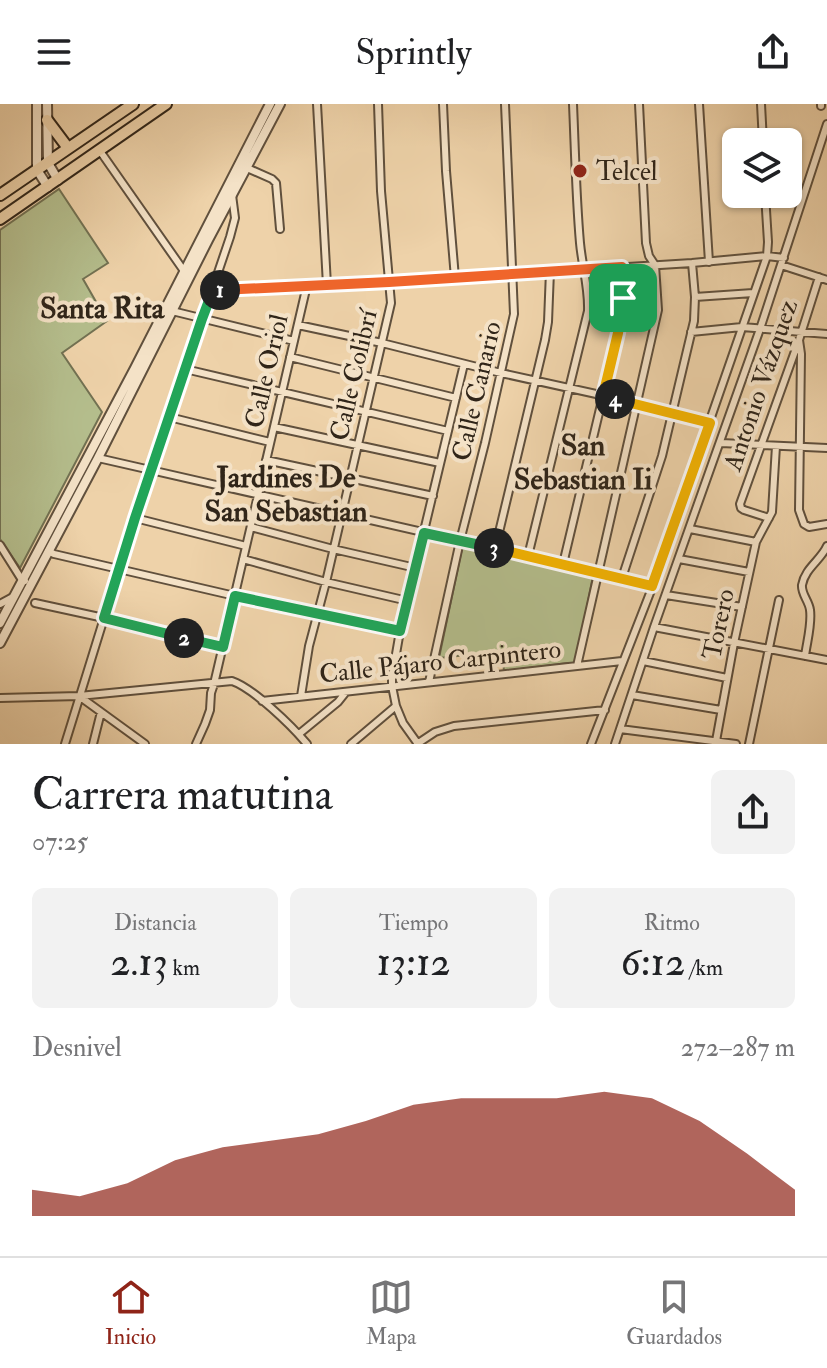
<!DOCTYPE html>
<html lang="es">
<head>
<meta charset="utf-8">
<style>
	:root { --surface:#fff; --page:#f2f2f2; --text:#202124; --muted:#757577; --line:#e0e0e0; --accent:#8f2418 }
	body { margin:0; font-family:"IM FELL Double Pica",serif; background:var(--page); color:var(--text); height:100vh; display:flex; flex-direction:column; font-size:30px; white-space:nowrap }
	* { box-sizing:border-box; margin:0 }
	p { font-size:26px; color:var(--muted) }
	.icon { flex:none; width:44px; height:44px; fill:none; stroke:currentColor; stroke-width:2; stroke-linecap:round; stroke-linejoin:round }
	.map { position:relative; height:640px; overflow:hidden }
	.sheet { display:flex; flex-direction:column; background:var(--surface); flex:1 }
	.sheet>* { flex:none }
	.fabs { position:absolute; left:722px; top:24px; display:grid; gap:16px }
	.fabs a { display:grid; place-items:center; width:80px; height:80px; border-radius:12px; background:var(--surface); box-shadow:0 2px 6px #0004; font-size:40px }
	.pin { position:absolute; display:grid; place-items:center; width:68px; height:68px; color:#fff; margin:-34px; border-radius:16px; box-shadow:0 4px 12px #0006 }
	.km { position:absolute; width:40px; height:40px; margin:-20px; border-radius:50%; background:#222; color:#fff; font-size:22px; line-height:40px; text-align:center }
	.round { display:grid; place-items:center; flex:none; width:84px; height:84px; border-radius:12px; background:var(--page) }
	.summary { display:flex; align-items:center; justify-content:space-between; height:136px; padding:0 32px }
	h1 { font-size:44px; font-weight:600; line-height:60px }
	.figures { display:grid; grid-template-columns:repeat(3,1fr); gap:12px; height:136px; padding:8px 32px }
	.figures div { display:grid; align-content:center; border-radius:12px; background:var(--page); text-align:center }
	.figures b { font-size:40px; font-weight:600 }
	.figures small { font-size:22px; font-weight:400 }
	.figures p { font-size:22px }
	.chart { height:224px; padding:16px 32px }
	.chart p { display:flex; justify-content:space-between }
	.chart svg { width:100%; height:144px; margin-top:8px; fill:var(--accent); opacity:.7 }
	header { display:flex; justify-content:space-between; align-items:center; height:104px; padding:0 32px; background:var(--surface); font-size:36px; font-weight:600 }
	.menu { display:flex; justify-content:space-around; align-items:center; height:112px; border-top:2px solid var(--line); background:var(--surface); font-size:22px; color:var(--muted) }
	.menu a { display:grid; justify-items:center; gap:4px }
	.menu .current { color:var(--accent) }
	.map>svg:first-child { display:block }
	.green { fill:#b4bd8c; stroke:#727152; stroke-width:2 }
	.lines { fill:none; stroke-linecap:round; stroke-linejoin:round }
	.minor-casing { stroke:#60503d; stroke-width:10 }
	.tertiary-casing { stroke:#60503d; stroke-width:12 }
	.primary-casing { stroke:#302519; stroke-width:14 }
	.minor { stroke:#f4e2c7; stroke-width:6 }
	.tertiary { stroke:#f4e2c7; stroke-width:8 }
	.primary { stroke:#eed2a9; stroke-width:10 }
	.split-1-casing { stroke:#fff; stroke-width:16 }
	.split-2-casing { stroke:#fff; stroke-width:16 }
	.split-3-casing { stroke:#fff; stroke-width:16 }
	.split-4-casing { stroke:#fff; stroke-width:16 }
	.split-5-casing { stroke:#fff; stroke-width:16 }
	.split-1 { stroke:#f0652b; stroke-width:10 }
	.split-2 { stroke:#22a559; stroke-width:10 }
	.split-3 { stroke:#22a559; stroke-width:10 }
	.split-4 { stroke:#f5b400; stroke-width:10 }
	.split-5 { stroke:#f5b400; stroke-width:10 }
	.poi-dot { fill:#8f2418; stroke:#f4e2c7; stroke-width:3 }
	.labels { text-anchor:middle; stroke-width:8; stroke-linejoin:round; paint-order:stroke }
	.poi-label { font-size:26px; fill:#302519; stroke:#f4e2c7; text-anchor:start }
	.street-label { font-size:26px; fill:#302519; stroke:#f4e2c7 }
	.quarter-label { font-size:30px; font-weight:bold; fill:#302519; stroke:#f4e2c7 }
</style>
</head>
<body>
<header><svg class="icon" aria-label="menu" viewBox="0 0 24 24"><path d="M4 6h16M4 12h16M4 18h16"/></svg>Sprintly<svg class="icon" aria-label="share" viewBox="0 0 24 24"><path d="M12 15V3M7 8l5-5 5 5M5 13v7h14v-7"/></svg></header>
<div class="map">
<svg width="827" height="640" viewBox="0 0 827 640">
	<rect width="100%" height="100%" fill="#eed2a9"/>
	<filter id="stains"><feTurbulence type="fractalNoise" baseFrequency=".0025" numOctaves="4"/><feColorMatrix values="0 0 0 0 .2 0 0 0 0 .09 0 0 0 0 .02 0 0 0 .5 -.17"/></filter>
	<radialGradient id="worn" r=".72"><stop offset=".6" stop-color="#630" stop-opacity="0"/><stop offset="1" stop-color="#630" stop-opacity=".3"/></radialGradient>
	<path class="green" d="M59,85l49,74 -25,16 24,42 -45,32 40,59 -82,156 -20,-29v-309z
		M463,440l130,32 -17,86 -72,9 -2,-20 -63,7z"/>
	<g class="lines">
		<g class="minor-casing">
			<path id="minor" d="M317,0l10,181
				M443,0l3,67 9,107
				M699,0l10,158
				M761,0l2,38
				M821,0v2
				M100,47l84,120
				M247,64l25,11 4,4 4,46
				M781,161l46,15
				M213,186l176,-8 303,-19 75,-7 17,2
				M695,193l58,-4
				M168,206l126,31
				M298,221l84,18 119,30 136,30 73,20
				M691,228l51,-5 85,7
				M799,236l2,14 -2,156 5,14 5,3 18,-3
				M290,253l166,41
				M185,265l263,62
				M169,313l101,25
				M274,323l166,36
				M721,339l106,5
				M98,354l500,114 54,14
				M266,356l167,36
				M135,414l111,28
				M769,414l-25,-8 -3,-2 -1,-4 59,-164 20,-63
				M251,423l82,22 83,19
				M690,425l66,13
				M0,441l22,35 3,1
				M495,445l50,-209 3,-18 2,-51
				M48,447l6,3 181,42 165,35
				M528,452l60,-245c1,-24 -6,-45 -8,-68 -4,-46 -5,-93 -7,-139
				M243,455l83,23 82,19
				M679,455l70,13
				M563,460l55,-231 5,-35 -1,-31
				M622,474l40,-122 32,-135 1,-24 -3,-34
				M666,491l76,12
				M35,499l69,15 119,29
				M0,500l13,-7
				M654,523l173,33
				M805,552c2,-15 7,-32 5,-46 -1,-9 -9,-16 -8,-25 3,-17 19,-25 25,-39
				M643,557l84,17
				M577,562l81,-356 -3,-45 -6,-9 -3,-13 -7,-139
				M429,578l31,-141 25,-98 29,-129 -9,-210
				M632,591l89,15
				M79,592l66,48
				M301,592l8,-50 17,-64 65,-279 -10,-112 -3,-87
				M0,594l79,-2 153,-15c21,7 60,45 75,63
				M262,597l360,-40
				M620,625l116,15
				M299,630l39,-32 8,-10
				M716,637l18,-98 22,-101 16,-30 4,-66
				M65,640l70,-226 95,-281 5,-19 -3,-23
				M93,640l8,-32
				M196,640l9,-20 5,-14 1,-17 3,-9 93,-399
				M351,640l45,-38
				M417,640l18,-12 19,-6 151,-16
				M418,640l-15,-21 -7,-17 -4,-20v-9l8,-46 64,-267
				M591,640l59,-151 117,-337 1,-14 -3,-48
				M615,640l39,-117 106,-298 67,-205
				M749,640l30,-144"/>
		</g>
		<g class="tertiary-casing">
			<path id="tertiary" d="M37,0v66l11,17
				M47,0l1,59 10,17
				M0,519l135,-255 135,-264
				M0,539l98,-185 110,-218 72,-136"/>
		</g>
		<g class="primary-casing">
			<path id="primary" d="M47,16l21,28
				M0,91l133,-91
				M0,115l166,-115"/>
		</g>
		<use href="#minor" class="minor"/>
		<use href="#tertiary" class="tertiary"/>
		<use href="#primary" class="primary"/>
	</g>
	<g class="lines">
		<g class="split-1-casing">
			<path id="split-1" d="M220,186l169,-8 233,-15 1,31"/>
		</g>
		<g class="split-2-casing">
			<path id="split-2" d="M184,534l-80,-20 31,-100 67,-199 11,-29h7"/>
		</g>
		<g class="split-3-casing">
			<path id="split-3" d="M184,534l39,9 12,-51 165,35 24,-98 70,15"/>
		</g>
		<g class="split-4-casing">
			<path id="split-4" d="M494,444l158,38 58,-163 -95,-24"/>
		</g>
		<g class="split-5-casing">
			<path id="split-5" d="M615,295l-12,-3 15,-63 5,-35"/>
		</g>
		<use href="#split-1" class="split-1"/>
		<use href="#split-2" class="split-2"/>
		<use href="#split-3" class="split-3"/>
		<use href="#split-4" class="split-4"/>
		<use href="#split-5" class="split-5"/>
	</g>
	<circle class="poi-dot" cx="580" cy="67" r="8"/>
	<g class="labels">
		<g class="poi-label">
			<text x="596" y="76">Telcel</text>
		</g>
		<g class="street-label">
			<text transform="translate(266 267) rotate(-77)" y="9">Calle Oriol</text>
			<text transform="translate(353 271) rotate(-77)" y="9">Calle Colibrí</text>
			<text transform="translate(760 281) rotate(-71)" y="9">Antonio Vázquez</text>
			<text transform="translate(476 287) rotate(-77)" y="9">Calle Canario</text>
			<text transform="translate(718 520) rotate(-78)" y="9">Torero</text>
			<text transform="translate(440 557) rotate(-6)" y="9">Calle Pájaro Carpintero</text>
		</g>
		<g class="quarter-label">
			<text x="102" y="214">Santa Rita</text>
			<text x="583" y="351">San<tspan x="583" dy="34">Sebastian Ii</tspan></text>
			<text x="286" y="383">Jardines De<tspan x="286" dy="34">San Sebastian</tspan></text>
		</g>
	</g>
	<rect width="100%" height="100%" filter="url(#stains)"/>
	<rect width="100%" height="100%" fill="url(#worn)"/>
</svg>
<div class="fabs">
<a><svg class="icon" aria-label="layers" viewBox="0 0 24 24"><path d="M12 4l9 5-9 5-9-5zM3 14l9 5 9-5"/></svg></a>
</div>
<div class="pin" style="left:623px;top:194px;background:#1e9e55"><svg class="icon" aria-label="arrive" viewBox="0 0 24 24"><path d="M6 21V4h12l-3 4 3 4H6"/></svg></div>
<b class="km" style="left:220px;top:186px">1</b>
<b class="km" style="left:184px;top:534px">2</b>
<b class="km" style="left:494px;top:444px">3</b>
<b class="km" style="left:615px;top:295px">4</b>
</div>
<section class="sheet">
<div class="summary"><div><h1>Carrera matutina</h1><p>07:25</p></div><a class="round"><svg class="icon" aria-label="share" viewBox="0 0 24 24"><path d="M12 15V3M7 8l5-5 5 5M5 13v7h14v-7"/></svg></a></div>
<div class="figures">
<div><p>Distancia</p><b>2.13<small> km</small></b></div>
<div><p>Tiempo</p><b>13:12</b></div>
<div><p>Ritmo</p><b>6:12<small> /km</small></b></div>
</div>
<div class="chart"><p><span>Desnivel</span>272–287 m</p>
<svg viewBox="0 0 160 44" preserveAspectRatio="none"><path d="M0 44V36L10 38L20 34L30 27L40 23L50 21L60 19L70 15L80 10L90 8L100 8L110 8L120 6L130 8L140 15L150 25L160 36V44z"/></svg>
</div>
</section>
<nav class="menu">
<a class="current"><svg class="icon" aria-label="home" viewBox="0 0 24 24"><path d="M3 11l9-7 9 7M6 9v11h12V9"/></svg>Inicio</a>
<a><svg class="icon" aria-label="map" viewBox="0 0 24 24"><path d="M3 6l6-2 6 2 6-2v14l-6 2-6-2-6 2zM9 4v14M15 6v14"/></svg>Mapa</a>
<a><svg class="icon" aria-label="saved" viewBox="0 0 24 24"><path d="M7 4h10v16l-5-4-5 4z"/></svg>Guardados</a>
</nav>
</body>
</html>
